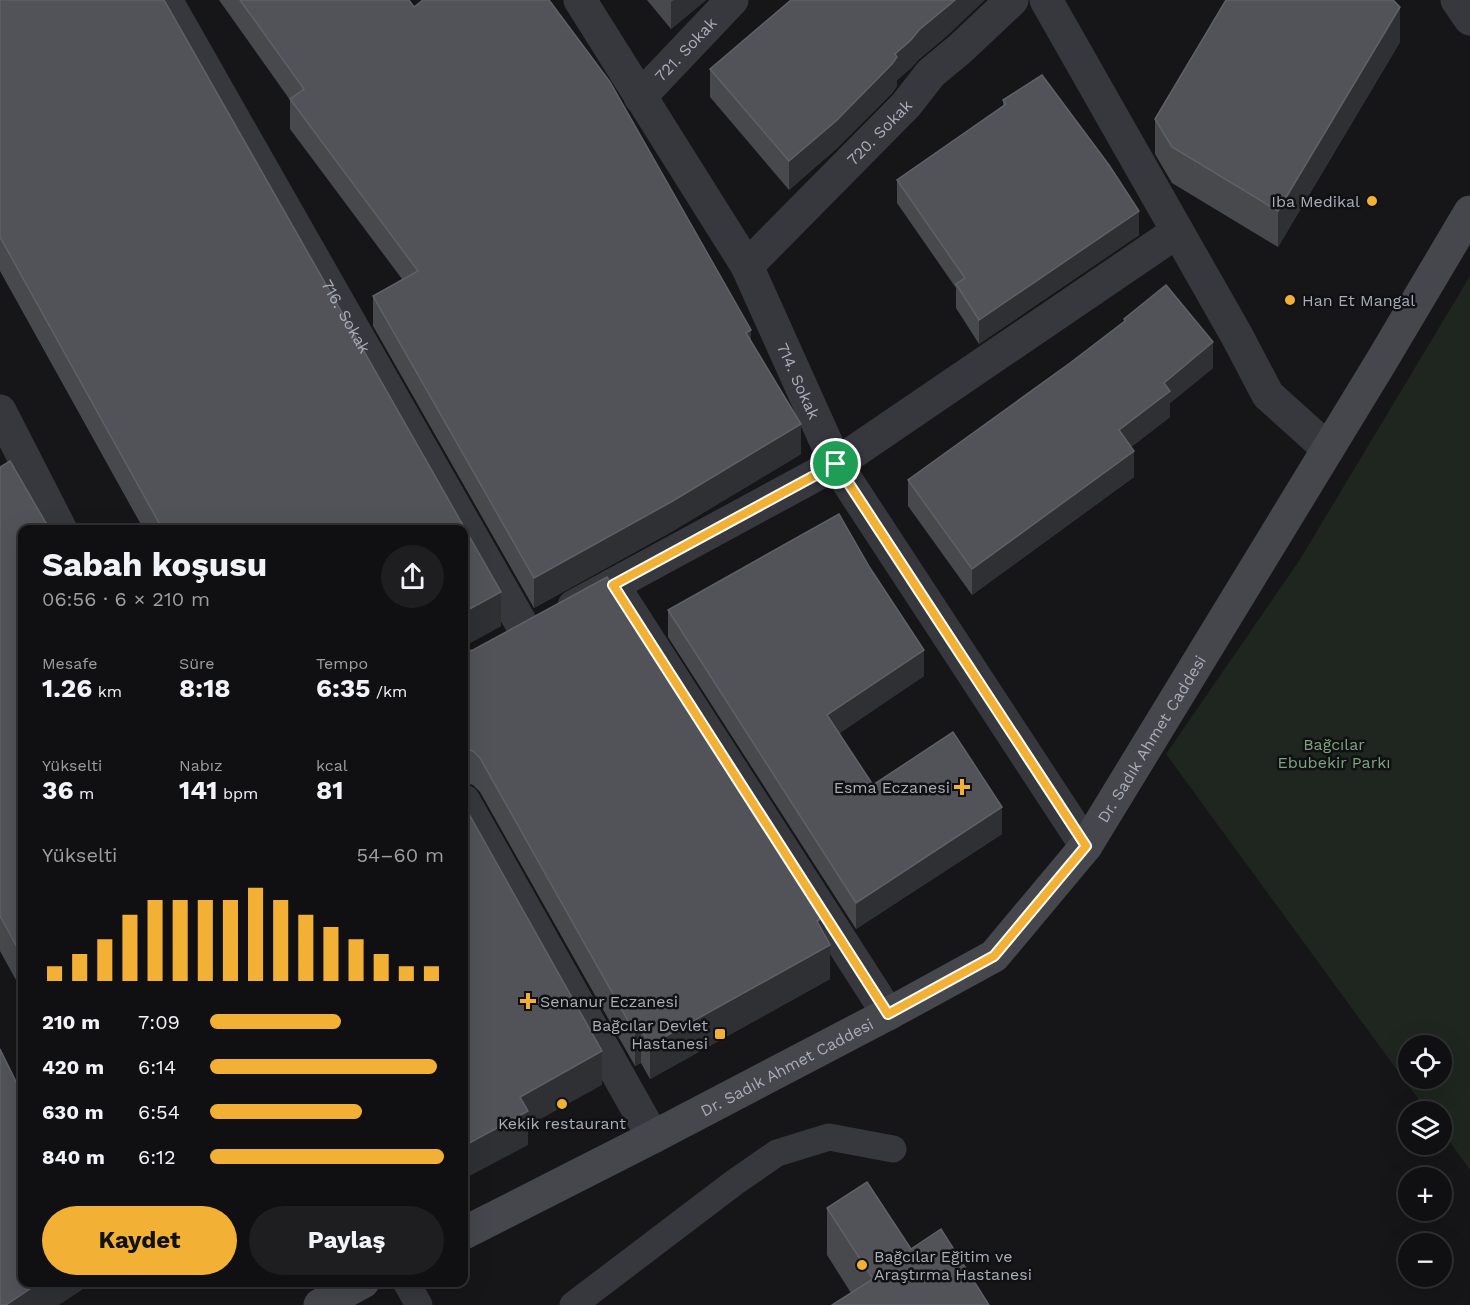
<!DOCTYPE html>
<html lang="tr">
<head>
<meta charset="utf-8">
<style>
	:root { --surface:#101012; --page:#1e1e20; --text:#f1f3f6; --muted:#9c9d9f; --line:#303032; --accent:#f2b134 }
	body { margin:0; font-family:"Work Sans",sans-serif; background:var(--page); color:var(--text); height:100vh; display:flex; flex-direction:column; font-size:22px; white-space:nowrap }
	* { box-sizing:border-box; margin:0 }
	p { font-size:20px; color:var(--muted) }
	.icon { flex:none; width:33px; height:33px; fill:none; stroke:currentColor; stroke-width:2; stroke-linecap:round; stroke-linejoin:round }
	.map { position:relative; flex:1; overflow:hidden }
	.sheet { position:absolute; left:18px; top:525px; width:450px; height:762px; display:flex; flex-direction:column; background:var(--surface); border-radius:12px; box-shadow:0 6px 24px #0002,0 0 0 2px var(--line) }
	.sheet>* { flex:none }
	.controls { position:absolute; left:1398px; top:1035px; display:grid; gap:12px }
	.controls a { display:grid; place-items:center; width:54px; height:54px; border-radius:50%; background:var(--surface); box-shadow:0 6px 24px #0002,0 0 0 2px var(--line); font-size:30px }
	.pin { position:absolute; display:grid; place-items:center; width:51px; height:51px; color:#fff; margin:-26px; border:3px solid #fff; border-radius:50%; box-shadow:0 2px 6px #0007 }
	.round { display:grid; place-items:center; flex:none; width:63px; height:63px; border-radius:32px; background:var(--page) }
	.head { display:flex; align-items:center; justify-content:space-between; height:102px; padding:0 24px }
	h1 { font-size:33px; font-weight:700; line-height:45px }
	.metrics { display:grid; grid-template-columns:repeat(3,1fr); gap:9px; height:102px; padding:6px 24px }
	.metrics div { display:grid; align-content:center }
	.metrics b { font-size:26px; font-weight:700 }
	.metrics small { font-size:16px; font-weight:400 }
	.metrics p { font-size:16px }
	.chart { height:168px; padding:12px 24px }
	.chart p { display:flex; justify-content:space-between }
	.chart svg { width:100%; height:108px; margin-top:6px; stroke:var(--accent); stroke-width:6 }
	.cta { display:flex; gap:12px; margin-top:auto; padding:12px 24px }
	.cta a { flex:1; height:69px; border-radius:36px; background:var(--accent); color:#111; font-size:24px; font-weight:700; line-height:69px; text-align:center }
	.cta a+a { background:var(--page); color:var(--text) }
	ul { padding:0 24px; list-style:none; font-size:20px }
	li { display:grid; grid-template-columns:96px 72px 1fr; align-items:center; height:45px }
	li i { height:15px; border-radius:8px; background:var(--accent) }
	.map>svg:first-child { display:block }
	.green { fill:#1e261f; fill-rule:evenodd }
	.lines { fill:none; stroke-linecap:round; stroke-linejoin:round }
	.lane { stroke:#37383d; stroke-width:27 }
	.street { stroke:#37383d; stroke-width:33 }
	.secondary { stroke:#45474d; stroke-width:33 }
	.wall { fill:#47494d }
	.shaded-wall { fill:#2f3033 }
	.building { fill:#525359; stroke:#5f6168; stroke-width:1.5 }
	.route-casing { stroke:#fff; stroke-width:12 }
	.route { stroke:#f2b134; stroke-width:8 }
	.poi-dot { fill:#f2b134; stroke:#111113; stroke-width:2 }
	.labels { text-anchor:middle; stroke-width:5; stroke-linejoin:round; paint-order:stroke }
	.street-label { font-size:16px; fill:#a8adb8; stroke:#111113 }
	.poi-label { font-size:16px; fill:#a8adb8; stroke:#111113; text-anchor:end }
	.park-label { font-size:16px; fill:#7fa381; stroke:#111113 }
</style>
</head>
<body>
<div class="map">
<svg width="1470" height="1305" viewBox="0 0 1470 1305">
	<rect width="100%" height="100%" fill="#161618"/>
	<path class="green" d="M1470,276v894l-28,-39v-19l-15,-1 -261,-357 133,-193zM1408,1046h34v32h-34z"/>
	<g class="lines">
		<path class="lane" d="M406,1282l13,23
			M573,1305l162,-123 42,-29 52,-16 64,12"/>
		<g class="street">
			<path id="s1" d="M166,0l360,632"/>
			<path id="s2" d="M580,0l167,266 89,198 250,382"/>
			<path d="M1046,0l191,336 31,59 60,54"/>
			<path d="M1457,0l13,19"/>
			<path id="s3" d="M640,97l92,-97"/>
			<path id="s4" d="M747,266l159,-161 25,-32 29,-24 52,-49"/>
			<path d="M0,411l61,119"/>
			<path d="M613,585l275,429"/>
			<path d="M574,606l262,-142 329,-224"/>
			<path d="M464,801l189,336"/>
		</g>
		<g class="secondary">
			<path id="s5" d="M464,1233l189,-96 235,-123 106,-58 92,-110 295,-484 89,-150"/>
			<path d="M320,1305l43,-23"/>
		</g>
	</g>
	<path class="wall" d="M0,0h164l337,592v34l-37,20v-116h-320l-144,-259z
		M219,0h190l5,7 337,336 50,111 -130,78 -137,76 -161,-282v-30l29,-17 -112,-150v-29z
		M647,0h59l-35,29z
		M948,35l-29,24 -8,9 -14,12v6l-5,7 -56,56 -47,41 -79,-93v-28z
		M1400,42l-122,205 -106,-64 -17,-29v-35z
		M1003,100l136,135 -160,109 -23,-36v-20l-59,-85v-23l106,-74z
		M1124,319l89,49 -43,35v14l-39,30 3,30 -162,118 -64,-89v-26l162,-117 54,-42z
		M0,467l22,63v461l-22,-40z
		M668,610l256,66 -85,57 34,52 129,49 -146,95 -188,-292z
		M464,652l361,283 5,44 -180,100 -9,-16 -6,3 -155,-274 -7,-7 -9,-3z
		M827,1208l84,41 58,23 -118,21 -24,-38z"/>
	<path class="shaded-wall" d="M674,0h32l-35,29v-27z
		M955,0h30l-37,35 -29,24 -8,9 -14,12v6l-5,7 -56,56 -47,41v-29l130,-131z
		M1400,7v35l-122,205v-36z
		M1139,211v24l-160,109v-24z
		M751,330v30l-5,-27z
		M1213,342v26l-43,35v14l-51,39v-26l45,-47z
		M801,424v30l-130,78 -137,76v-30z
		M1134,451v26l-162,118v-26z
		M501,592v34l-37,20v-34z
		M924,650v26l-97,66v-27z
		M1002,807v27l-146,95v-26z
		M825,916v32l5,-3v34l-180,100v-34z
		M641,1029v34l-6,3v-33z
		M602,1051v34l-74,41v19l-64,34v-33l56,-49z
		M40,1282h46v5l-27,18h-53z"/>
	<path class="building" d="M0,0h164l337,592 -37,20v-82h-301l-163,-293z
		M240,0h169l5,7 9,-7h126l61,82 141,248 -5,3 55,91 -130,78 -137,76 -161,-282 45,-25 -128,-172 14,-10z
		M791,0h164l-36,30 -8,10 -16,14 2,3 -5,7 -56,57 -47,40 -79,-92z
		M1226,0h167l7,7 -122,204 -106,-64 -17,-28z
		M1042,75l67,90 30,46 -160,109 -23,-36 9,-6 -68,-98 109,-76 -3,-4z
		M1166,285l47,57 -49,41 6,8 -51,39 15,21 -162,118 -64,-89 162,-117 55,-42 -1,-2z
		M10,461l40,69h-28v426l-22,-40v-449z
		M839,514l31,54 54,82 -97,65 46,70 80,-53 49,75 -146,96 -188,-293z
		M607,577l218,339 -8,5 13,24 -180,100 -9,-16 -6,4 -155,-275 -7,-7 -9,-2v-52l4,-3 -4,-9v-33l9,-2z
		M464,805l138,246 -82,46 8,14 -64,35z
		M0,1049l22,45v188h18l-34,23h-5l-1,-2z
		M867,1182l44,67 30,-20 48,76h-157l41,-26 -46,-71z"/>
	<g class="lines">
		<g class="route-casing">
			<path id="route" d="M836,464l250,382 -92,110 -106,58 -275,-429z"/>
		</g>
		<use href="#route" class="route"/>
	</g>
	<g class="poi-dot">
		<circle cx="1372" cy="201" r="6"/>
		<circle cx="1290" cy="300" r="6"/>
		<path d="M959 778h6v6h6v6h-6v6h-6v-6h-6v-6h6z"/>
		<path d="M525 992h6v6h6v6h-6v6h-6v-6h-6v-6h6z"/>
		<rect x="714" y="1028" width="12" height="12" rx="3"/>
		<circle cx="562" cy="1104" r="6"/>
		<circle cx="862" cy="1265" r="6"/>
	</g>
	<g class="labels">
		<g class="street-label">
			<text dy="6" stroke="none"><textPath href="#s3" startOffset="66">721. Sokak</textPath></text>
			<text dy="6" stroke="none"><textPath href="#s4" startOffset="188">720. Sokak</textPath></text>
			<text dy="6" stroke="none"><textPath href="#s1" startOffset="364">716. Sokak</textPath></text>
			<text dy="6" stroke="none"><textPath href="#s2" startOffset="440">714. Sokak</textPath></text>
			<text dy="6" stroke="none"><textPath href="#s5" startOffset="867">Dr. Sadık Ahmet Caddesi</textPath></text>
			<text dy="6" stroke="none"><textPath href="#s5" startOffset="363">Dr. Sadık Ahmet Caddesi</textPath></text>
		</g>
		<g class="poi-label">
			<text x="1360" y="207">Iba Medikal</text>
			<text x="1302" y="306" text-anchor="start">Han Et Mangal</text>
			<text x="950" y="793">Esma Eczanesi</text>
			<text x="540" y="1007" text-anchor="start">Senanur Eczanesi</text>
			<text x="708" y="1031">Bağcılar Devlet<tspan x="708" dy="18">Hastanesi</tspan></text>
			<text x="562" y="1129" text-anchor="middle">Kekik restaurant</text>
			<text x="874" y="1262" text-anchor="start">Bağcılar Eğitim ve<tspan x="874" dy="18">Araştırma Hastanesi</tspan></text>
		</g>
		<g class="park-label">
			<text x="1334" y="750">Bağcılar<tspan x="1334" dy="18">Ebubekir Parkı</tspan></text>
		</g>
	</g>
</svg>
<div class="controls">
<a><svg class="icon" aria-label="locate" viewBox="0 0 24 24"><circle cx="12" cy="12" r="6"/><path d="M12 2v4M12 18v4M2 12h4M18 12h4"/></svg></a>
<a><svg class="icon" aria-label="layers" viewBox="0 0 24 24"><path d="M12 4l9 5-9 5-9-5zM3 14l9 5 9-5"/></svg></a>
<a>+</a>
<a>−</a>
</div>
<div class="pin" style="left:836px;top:464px;background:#1e9e55"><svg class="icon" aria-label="arrive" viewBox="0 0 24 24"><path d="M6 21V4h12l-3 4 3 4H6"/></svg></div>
<section class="sheet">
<div class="head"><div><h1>Sabah koşusu</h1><p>06:56 · 6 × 210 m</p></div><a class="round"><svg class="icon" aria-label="share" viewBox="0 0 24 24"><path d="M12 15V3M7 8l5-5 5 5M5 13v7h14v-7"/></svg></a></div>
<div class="metrics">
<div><p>Mesafe</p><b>1.26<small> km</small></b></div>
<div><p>Süre</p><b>8:18</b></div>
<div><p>Tempo</p><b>6:35<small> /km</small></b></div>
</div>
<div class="metrics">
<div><p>Yükselti</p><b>36<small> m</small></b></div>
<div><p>Nabız</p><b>141<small> bpm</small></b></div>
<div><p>kcal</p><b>81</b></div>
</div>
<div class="chart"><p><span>Yükselti</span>54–60 m</p>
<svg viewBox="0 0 160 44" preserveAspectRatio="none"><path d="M5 44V38M15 44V33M25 44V27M35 44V17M45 44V11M55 44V11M65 44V11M75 44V11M85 44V6M95 44V11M105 44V17M115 44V22M125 44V27M135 44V33M145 44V38M155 44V38"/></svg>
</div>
<ul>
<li><b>210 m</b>7:09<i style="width:56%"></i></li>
<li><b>420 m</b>6:14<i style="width:97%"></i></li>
<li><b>630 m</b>6:54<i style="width:65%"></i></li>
<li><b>840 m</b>6:12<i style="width:100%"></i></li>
</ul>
<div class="cta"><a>Kaydet</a><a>Paylaş</a></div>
</section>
</div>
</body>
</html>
